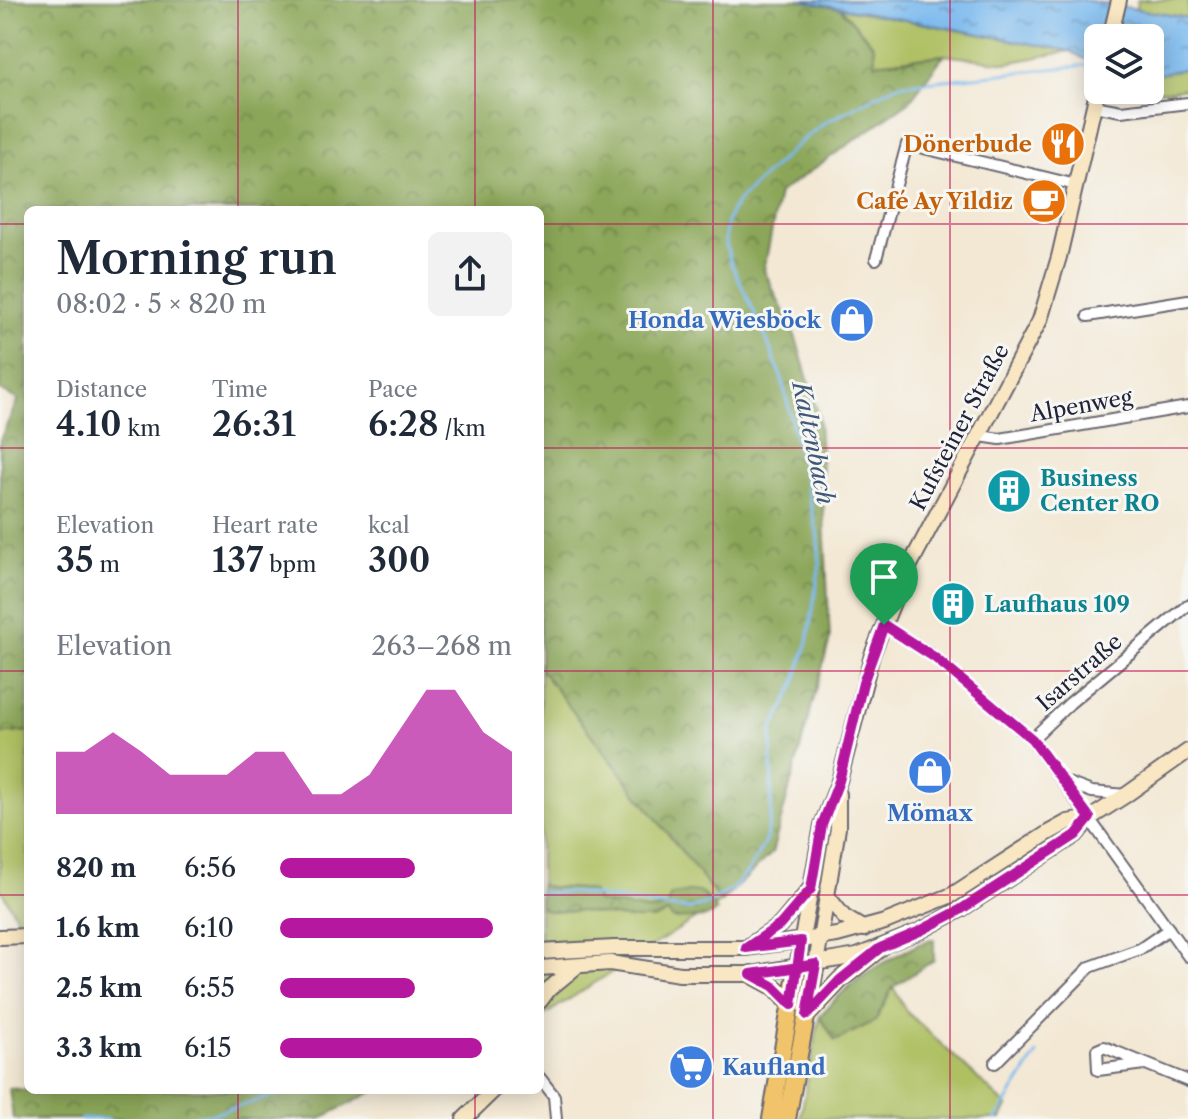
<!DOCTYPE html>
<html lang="en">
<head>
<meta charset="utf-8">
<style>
	:root { --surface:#fff; --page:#f2f2f3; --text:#1f2937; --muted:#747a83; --accent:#b5179e }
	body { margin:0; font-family:"Libre Caslon Text",serif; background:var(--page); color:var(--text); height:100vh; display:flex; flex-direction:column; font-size:30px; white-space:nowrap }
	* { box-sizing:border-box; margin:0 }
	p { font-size:26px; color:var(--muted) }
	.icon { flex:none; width:44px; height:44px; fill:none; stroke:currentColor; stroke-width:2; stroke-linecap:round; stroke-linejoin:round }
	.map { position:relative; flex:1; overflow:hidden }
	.details { position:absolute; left:24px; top:206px; width:520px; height:888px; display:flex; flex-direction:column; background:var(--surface); border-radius:12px; box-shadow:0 4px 20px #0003 }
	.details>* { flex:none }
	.tools { position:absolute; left:1084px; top:24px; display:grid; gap:16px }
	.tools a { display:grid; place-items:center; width:80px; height:80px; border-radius:12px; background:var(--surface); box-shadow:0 4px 20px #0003; font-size:40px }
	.pin { position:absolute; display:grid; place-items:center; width:68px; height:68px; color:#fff; margin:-82px -34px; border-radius:50% 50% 50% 0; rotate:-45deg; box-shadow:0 0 8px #0007 }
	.pin .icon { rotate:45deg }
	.round { display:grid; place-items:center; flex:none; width:84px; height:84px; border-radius:12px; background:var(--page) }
	.head { display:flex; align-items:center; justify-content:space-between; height:136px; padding:0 32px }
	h1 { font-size:44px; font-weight:600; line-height:60px }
	.stats { display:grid; grid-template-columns:repeat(3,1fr); gap:12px; height:136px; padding:8px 32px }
	.stats div { display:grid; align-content:center }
	.stats b { font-size:34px; font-weight:600 }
	.stats small { font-size:22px; font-weight:400 }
	.stats p { font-size:22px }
	.chart { height:224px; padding:16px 32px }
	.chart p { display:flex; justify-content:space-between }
	.chart svg { width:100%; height:144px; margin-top:8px; fill:var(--accent); opacity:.7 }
	ul { padding:0 32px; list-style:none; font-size:26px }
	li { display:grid; grid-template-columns:128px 96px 1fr; align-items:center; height:60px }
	li i { height:20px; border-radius:10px; background:var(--accent) }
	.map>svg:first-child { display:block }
	.grass { fill:#afc063; stroke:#68714f; stroke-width:2 }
	.forest { fill:url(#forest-crowns); stroke:#56644a; stroke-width:2 }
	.water { fill:url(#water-ripples); stroke:#4e6e94; stroke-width:2 }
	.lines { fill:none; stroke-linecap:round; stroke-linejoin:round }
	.stream { stroke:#7ab9ee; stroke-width:3 }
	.street-casing { stroke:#6b6771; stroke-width:14 }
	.secondary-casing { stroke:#6b6771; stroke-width:18 }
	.primary-casing { stroke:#6b6771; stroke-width:20 }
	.street { stroke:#fff; stroke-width:10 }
	.secondary { stroke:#f9e7c3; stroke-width:14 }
	.primary { stroke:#f1c36a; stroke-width:16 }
	.route-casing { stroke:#fff; stroke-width:16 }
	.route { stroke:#b5179e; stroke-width:10 }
	.grid { fill:none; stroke:#c2185b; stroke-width:2; stroke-opacity:0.55 }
	.labels { text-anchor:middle; stroke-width:6; stroke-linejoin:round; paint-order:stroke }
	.food-label { font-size:22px; font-weight:bold; fill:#c56008; stroke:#f6f6f2; text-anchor:end }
	.shop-label { font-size:22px; font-weight:bold; fill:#366cbe; stroke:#f6f6f2; text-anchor:end }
	.street-label { font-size:22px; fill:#22223b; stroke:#f6f6f2 }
	.culture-label { font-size:22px; font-weight:bold; fill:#0d838f; stroke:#f6f6f2; text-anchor:start }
	.water-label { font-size:24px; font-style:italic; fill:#41577a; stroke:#f6f6f2 }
</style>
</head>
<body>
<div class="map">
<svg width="1188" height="1119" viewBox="0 0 1188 1119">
	<defs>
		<pattern id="forest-crowns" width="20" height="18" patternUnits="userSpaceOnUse" patternTransform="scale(2)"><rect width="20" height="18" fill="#8ba659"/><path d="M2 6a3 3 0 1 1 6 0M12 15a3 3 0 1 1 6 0" fill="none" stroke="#71874b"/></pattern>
		<pattern id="water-ripples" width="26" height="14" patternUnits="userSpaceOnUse" patternTransform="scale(2)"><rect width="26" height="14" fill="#7ab9ee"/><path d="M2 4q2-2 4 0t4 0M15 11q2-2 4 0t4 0" fill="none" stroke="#6496c2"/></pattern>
	</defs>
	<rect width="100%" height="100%" fill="#f6f6f2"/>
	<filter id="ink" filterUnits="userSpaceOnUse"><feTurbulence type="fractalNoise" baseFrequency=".0125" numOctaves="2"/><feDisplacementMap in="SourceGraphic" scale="16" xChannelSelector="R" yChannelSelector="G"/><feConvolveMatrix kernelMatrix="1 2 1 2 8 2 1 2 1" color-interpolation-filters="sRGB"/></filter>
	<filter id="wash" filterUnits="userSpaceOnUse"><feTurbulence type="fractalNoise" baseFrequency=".006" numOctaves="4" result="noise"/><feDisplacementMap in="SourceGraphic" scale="32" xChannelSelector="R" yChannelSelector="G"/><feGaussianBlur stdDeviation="1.8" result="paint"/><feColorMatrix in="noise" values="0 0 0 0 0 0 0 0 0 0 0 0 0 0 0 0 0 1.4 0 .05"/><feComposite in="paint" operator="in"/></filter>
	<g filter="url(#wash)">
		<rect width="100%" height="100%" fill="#f3e8d4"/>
		<path class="grass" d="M1145,0h43v18l-52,-9 1,-8z
			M840,8l230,43 -63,12 -63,-8 -69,8 -1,-17z
			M1188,68v20l-21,3 -24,-1h7v-14z
			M540,669l181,233 -181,116z
			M28,731v206l-28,-49v-154z
			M893,987l13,24 101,95 -6,13h-201l20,-103 15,25 40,-20z"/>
		<path class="forest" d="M0,0h800l40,8 34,38 1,17 69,-8 -35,47 -130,91 -15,77 32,68 23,80 11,221 -58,214 -51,49 -181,-233v-459h-512v521l-28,3v-294l18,-40 -18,-10z
			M540,885c17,5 35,1 52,6l6,11 51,8 18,-3 3,-11c28,-6 29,-10 47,15l-11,6 -33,2 -5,-6 -15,6h-20l-54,-8h-32l-7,-5z
			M930,939h4v21l-41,27 -18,34 -40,20 -15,-25c30,-37 67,-57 110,-77z
			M9,1088l34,4 2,-2h339l-10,1 -54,28h-307z"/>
		<path class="water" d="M800,0h284l104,18v50l-38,8v-38h-52v28l-28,-15z"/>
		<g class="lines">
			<path class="stream" d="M540,892l37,1 90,14 22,2 16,-4 28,-16 15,-17 17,-30 6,-26 1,-86 22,-44 14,-45 12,-78 -3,-31 -35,-153 -18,-46 -34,-72 -5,-21 1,-14 5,-15 9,-12 59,-56 25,-20 73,-38 201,-21
				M81,1119h28
				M177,1119l39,-6 76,-23
				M996,1119l41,-65"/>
		</g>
	</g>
	<g filter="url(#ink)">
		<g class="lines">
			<g class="street-casing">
				<path id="street" d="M1094,106l27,5 67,-8
					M876,259l31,-115 169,41
					M1088,316l100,-16
					M980,436l20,3 188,-32
					M884,625l50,32 98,82 156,217
					M1032,739l38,-36 118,-98
					M1065,782l27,10 34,3
					M995,1063l95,-96 50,-18 29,-20
					M1144,1064l-46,6 -1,-20 7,-3 84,34
					M540,1078l14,18 2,23"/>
			</g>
			<g class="secondary-casing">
				<path id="secondary" d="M1110,38l9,-38
					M827,896l17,21 20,12
					M0,937l28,-1
					M750,945l30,-20 30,-36
					M540,952l74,-4h132l91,-13 48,-13 67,-27 96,-62 20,-11 22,-4 36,-23 62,-44
					M816,964l22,-136v-34
					M797,967l25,-142 17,-44 33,-126 30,-75 138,-260 19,-63 39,-169
					M540,968l70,-5 70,11h71l106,-18 63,-25 40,-21 116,-75 14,-17
					M540,1001l9,-12 28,-23
					M464,1119l30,-29"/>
			</g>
			<g class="primary-casing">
				<path id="primary" d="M751,974l22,12 19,19
					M808,1014l32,-34 40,-32
					M771,1119l26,-152
					M787,1119l29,-155"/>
			</g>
			<use href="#street" class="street"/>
			<use href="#secondary" class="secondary"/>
			<use href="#primary" class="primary"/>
		</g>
	</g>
	<g class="lines" filter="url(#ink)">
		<g class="route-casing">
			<path id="route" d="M884,625l-21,58 -24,98 -17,44 -11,64 -31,36 -34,23 55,-7 -9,64 -19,-19 -22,-12c22,-3 43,-6 65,-10l-9,51 33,-35 40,-32 40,-17 40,-21 116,-75 14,-17 -58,-79 -98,-82 -50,-32"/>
		</g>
		<use href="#route" class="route"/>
	</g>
	<path class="grid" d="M238,0v210M475,0v210M713,0v1119M950,0v1119M0,224h28M540,224h648M0,448h28M540,448h648M0,671h28M540,671h648M0,895h28M540,895h648M238,1090v29M475,1090v29"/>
	<defs>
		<g id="restaurant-disc" transform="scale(2.3)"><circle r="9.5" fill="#e8710a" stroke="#f6f6f2"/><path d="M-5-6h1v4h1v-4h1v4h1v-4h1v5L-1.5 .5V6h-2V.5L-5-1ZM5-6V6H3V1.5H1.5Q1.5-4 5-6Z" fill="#fff"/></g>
		<g id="cafe-disc" transform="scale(2.3)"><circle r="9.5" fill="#e8710a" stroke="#f6f6f2"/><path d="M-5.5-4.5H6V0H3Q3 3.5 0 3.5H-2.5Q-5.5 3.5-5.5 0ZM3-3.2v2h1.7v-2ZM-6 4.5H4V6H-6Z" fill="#fff"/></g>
		<g id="shop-disc" transform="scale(2.3)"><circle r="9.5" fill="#3f7fe0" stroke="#f6f6f2"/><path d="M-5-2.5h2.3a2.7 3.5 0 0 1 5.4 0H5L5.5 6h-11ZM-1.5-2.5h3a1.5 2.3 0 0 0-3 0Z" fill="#fff"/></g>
		<g id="building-disc" transform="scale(2.3)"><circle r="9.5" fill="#0f9aa8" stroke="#f6f6f2"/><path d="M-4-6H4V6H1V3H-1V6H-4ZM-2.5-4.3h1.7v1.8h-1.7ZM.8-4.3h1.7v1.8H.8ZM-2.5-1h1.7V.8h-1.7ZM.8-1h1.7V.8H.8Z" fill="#fff"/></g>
		<g id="supermarket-disc" transform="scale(2.3)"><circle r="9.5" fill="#3f7fe0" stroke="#f6f6f2"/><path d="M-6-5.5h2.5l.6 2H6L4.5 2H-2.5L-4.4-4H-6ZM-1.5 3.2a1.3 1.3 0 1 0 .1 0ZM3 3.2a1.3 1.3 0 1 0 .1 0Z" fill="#fff"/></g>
	</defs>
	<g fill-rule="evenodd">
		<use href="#restaurant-disc" x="1063" y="144"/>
		<use href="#cafe-disc" x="1044" y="201"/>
		<use href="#shop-disc" x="852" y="320"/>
		<use href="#building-disc" x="1009" y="491"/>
		<use href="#building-disc" x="953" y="604"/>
		<use href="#shop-disc" x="930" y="772"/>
		<use href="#supermarket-disc" x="691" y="1067"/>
	</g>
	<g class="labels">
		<g class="food-label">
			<text x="1032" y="152">Dönerbude</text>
			<text x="1013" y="209">Café Ay Yildiz</text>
		</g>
		<g class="shop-label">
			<text x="821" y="328">Honda Wiesböck</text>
			<text x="930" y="821" text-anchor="middle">Mömax</text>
			<text x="722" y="1075" text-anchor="start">Kaufland</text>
		</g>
		<g class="street-label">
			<text transform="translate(1081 405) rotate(-10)" y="8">Alpenweg</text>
			<text transform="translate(959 427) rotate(-62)" y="8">Kufsteiner Straße</text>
			<text transform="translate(1079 672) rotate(-41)" y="8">Isarstraße</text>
		</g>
		<g class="culture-label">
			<text x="1040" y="486">Business<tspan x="1040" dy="25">Center RO</tspan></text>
			<text x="984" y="612">Laufhaus 109</text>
		</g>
		<g class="water-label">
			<text transform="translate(813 443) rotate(78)" y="8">Kaltenbach</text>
		</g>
	</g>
</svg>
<div class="tools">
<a><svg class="icon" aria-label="layers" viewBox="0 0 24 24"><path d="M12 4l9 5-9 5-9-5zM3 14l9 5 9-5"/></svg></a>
</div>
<div class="pin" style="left:884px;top:625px;background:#1e9e55"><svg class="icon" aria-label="arrive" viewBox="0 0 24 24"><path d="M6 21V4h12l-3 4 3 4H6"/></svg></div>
<section class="details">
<div class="head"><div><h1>Morning run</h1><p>08:02 · 5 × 820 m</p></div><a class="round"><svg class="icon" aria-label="share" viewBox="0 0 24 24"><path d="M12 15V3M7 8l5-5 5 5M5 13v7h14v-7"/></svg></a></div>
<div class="stats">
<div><p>Distance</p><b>4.10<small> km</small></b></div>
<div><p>Time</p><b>26:31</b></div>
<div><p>Pace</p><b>6:28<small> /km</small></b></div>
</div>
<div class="stats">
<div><p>Elevation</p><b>35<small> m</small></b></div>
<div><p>Heart rate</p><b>137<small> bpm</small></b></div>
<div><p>kcal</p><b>300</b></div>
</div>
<div class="chart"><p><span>Elevation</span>263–268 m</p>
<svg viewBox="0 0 160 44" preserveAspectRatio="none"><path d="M0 44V25L10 25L20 19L30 25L40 32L50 32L60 32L70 25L80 25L90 38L100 38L110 32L120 19L130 6L140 6L150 19L160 25V44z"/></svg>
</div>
<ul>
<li><b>820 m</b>6:56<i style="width:58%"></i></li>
<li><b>1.6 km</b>6:10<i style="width:92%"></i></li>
<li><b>2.5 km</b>6:55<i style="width:58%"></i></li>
<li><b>3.3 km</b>6:15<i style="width:87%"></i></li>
</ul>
</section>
</div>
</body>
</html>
